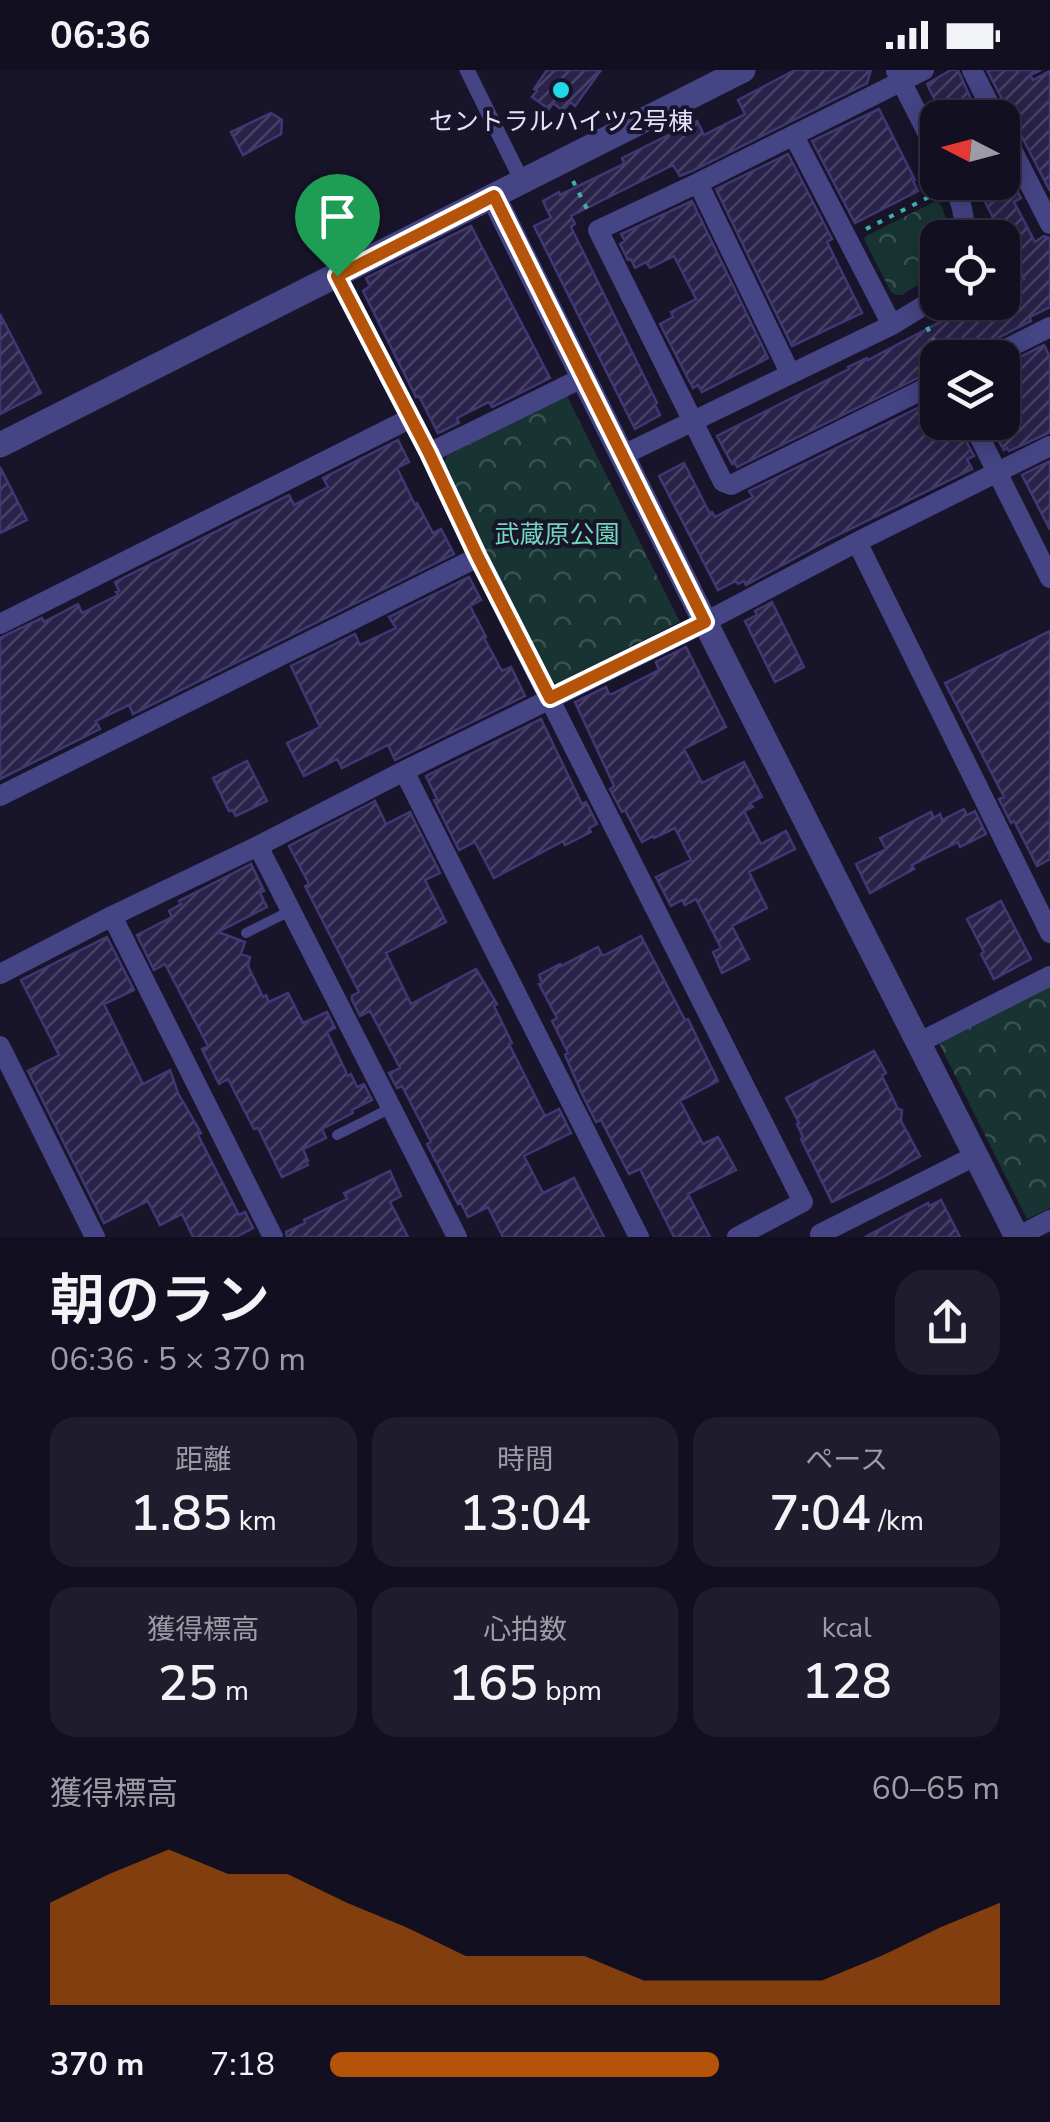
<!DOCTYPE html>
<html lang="ja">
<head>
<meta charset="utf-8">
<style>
	:root { --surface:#120f20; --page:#1f1d2d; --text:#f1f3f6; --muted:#9c9ca5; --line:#312f3e; --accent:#b45309 }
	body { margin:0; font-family:"Nunito Sans","Noto Sans JP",sans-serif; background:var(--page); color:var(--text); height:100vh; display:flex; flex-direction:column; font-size:38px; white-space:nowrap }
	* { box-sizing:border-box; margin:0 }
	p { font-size:32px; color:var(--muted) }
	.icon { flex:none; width:55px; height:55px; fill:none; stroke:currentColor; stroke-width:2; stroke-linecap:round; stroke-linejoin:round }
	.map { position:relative; height:1167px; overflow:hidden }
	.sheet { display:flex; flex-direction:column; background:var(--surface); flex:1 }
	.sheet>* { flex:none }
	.needle { width:65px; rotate:276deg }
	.controls { position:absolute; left:920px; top:30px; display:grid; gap:20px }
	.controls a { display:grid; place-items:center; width:100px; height:100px; border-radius:20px; background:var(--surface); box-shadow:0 5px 25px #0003,0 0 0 2px var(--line); font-size:50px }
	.pin { position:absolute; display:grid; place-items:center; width:85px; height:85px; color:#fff; margin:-102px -42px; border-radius:50% 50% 50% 0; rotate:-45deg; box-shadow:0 0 10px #0007 }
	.pin .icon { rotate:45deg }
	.round { display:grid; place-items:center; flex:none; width:105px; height:105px; border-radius:30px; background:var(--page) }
	.head { display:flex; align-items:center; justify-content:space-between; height:170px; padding:0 50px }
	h1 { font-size:55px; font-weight:600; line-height:75px }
	.metrics { display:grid; grid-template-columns:repeat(3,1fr); gap:15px; height:170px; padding:10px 50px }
	.metrics div { display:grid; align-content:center; border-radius:25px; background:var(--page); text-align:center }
	.metrics b { font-size:50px; font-weight:600 }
	.metrics small { font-size:28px; font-weight:400 }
	.metrics p { font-size:28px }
	.chart { height:280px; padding:20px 50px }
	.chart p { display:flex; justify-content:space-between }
	.chart svg { width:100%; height:180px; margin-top:10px; fill:var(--accent); opacity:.7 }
	ul { padding:0 50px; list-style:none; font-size:32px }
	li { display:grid; grid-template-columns:160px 120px 1fr; align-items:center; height:75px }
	li i { height:25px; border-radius:12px; background:var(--accent) }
	.status { display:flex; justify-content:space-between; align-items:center; height:70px; padding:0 50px; background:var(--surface); direction:ltr }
	.status svg { height:28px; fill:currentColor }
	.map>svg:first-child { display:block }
	.forest { fill:url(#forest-crowns) }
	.building { fill:url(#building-hatch); stroke:#413773; stroke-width:2.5 }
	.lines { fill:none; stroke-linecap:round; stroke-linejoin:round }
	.path { stroke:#3eb2a9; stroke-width:4; stroke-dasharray:5 8; stroke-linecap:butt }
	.service { stroke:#454484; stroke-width:10 }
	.pedestrian { stroke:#454484; stroke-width:15 }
	.minor { stroke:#454484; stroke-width:20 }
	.tertiary { stroke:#454484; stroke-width:25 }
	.route-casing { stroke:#fff; stroke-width:20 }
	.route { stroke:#b45309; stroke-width:12 }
	.poi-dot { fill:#20d8e8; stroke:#18142a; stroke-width:4 }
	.labels { text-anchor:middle; stroke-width:8; stroke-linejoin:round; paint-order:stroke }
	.poi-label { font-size:25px; fill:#e3e1fc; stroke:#18142a }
	.park-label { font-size:25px; fill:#72d6bb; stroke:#18142a }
</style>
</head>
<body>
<div class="status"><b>06:36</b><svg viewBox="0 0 49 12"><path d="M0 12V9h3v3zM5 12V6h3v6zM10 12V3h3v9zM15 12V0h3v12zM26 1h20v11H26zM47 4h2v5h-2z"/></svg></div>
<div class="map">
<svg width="1050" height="1167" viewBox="0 0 1050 1167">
	<defs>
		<pattern id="forest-crowns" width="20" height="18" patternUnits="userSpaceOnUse" patternTransform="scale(2.5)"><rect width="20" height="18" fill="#183432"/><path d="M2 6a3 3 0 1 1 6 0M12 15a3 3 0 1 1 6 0" fill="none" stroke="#395151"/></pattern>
		<pattern id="building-hatch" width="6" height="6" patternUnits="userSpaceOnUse" patternTransform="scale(2.5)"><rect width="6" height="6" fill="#292249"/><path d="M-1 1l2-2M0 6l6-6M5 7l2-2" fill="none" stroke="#484264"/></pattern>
	</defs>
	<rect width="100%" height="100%" fill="#18142a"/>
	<path class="forest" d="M934,132h4c9,9 9,24 8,35l-8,1 -1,27 -9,14 -26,16h-6l-5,-3 -27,-53 2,-3z
		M566,324l114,228 -123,61 -7,-2 -107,-218 4,-7z
		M1050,916v222l-23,11 -88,-176z"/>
	<path class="building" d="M547,0h54l-26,36 -5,-4 -7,9 -10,-8 -4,6 -17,-12 5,-6 -3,-2z
		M795,0h76l-4,13 -175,88 -12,5 -7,-11 -102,51 4,8 -4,3 86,176 -2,2 5,10 -25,14 -101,-203 17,-8 -8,-17 16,-9 1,3 62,-30 2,-2 -2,-5 75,-37 7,14 41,-21 -7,-14z
		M951,0h7l15,34 -29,14 -17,-34z
		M987,0h54l-11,5 3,5 17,-9v120z
		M879,39l36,71 -2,1 5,10 -63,32 -43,-82z
		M271,43l11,7 -1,14 -38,21 -12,-23z
		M788,84l44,85 -5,3 35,71 -70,33 -76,-157z
		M1009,105l12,23 -7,4 21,40 9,-6 6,2v69l-20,10 1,4 -72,37h-21v10l-201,99 -2,-4 -3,1 -15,-28 132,-67 -1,-2 19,-9 1,2 110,-58h24v-13l22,-10 -49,-97h27v-4z
		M692,131l76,157 -66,34 -4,-7 -5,3 -33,-64 13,-7 -2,-5 25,-13 -22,-43 -24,12 -4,-6 -11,6 -4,-9 -3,1 -8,-16 5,-3 -4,-7z
		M471,156l79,152 -58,29 -3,-5 -32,16 2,5 -21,10 -19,-37 -3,1 -53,-106 7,-5 -4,-8z
		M0,244l41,79 -41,21z
		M1044,275l6,12v75l-41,19 -2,-3 -3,2 -14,-24 12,-4v-56z
		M938,328v24h13l6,13 5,-2 12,23 -7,3 5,10 -146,72 -80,44 -2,-4 -6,3 -2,-3 -18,9 -59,-114 25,-13 26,51 2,-2 3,5 38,-20 -4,-6z
		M398,370l11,22 -12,6 18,37 2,-2 16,30 8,-4 13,25 -321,160 -4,-9 -33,16 4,8 -100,50v-141l42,-20 2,4 34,-18 4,9 36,-18 -2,-3 3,-1 -4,-9 174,-87 5,10 34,-18 -5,-9z
		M1050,391v69l-28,-55z
		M0,397l27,53 -27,13z
		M469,507l12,23 -11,6 16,31 -2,1 18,33 9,-4 14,29 -130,64 -7,-15 -46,23 -5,-9 -33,17 -17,-33 33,-16 -29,-61 64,-32 5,11 36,-17 -7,-11z
		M772,532l32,65 -29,15 -30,-61 12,-6 -2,-4z
		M1050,561v228l-13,7 -23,-45 -3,2 -12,-24 5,-2 -59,-114z
		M686,577l40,80 -42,22 18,34 42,-21 18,35 -12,6 3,4 -9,4 17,33 25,-13 9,18 -46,23 18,36 -35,18 17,33 -27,14 -9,-21 8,-4 -25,-49 -11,6 -3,-5 -11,6 -15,-29 35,-17 -16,-32 -21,10 -1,-2 -11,6 -17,-32 -3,2 -12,-23 4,-3 -39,-84 31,-15 3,7h3l47,-24 -3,-8z
		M541,649l41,85 4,-2 11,22 -8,4 2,4 -26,13 -2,-4 -69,37 -19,-36 -16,8 -25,-50 3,-1 -11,-23z
		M247,691l20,40 -31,15 -4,-6 -3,1 -16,-33z
		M375,731l11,23 24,-12 30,61 -15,7 21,42 -60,31 25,51 65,-35 21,35 -3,2 18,37 -3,1 36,72 14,-7 12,24 -47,23 19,37 31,-15 30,59h-101l-15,-30 -20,10 -7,-14 -3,1 -29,-56 -2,-4 4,-2 -29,-56 -5,2 -8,-15 11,-5 -30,-57 -10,5 -8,-16v-4l7,-4 -54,-106 4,-2 -20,-38z
		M964,739l3,6 8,-4 11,23 -26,13 -2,-5 -46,23 2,4 -44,24 -14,-29 30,-15 -6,-11 51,-26 3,6 6,-4 2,6z
		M251,794l13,27 -4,2 7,14 -49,25 27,10 -4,12 9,3 -2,9 15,31 3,-2 3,7 19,-9 15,30 24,-11 8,16 -8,4 21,44 3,-2 6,13 7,-3 8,16 -20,10 1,3 -31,16 4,9 -23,11 5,12 -2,1 2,3 -26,12 -24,-49 -4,1 -26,-50 -9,5 -17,-35 6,-3 -43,-82 -11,6 -17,-35 35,-18 -3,-6 12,-7 -2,-3z
		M1001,831l30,58 -37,20 -13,-25 3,-2 -17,-33z
		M641,866l44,84 3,-1 30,62 -38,20 23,43 15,-7 18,33 -48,24 22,43h-36l-34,-68 -11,5 -28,-54 -5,2 -13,-26 -18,-41 3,-2 -16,-32 5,-3 -18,-34 3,-1 -3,-8 21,-11 1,2 37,-19 4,8h3z
		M107,867l27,53 -30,14 39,80 27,-14 8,23 23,40 -3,2 41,80 6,-3 8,16 -17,9h-43l-11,-23 -22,11 -12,-24 -44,22 -76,-152 31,-16 -38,-75z
		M874,981l12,22 -4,3 16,33 4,1 -1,11 19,35 -35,20 -53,26 -31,-63 2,-2 -6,-13 2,-1 -13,-25z
		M390,1101l11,25 -11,6 18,35h-121l-1,-5 19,-9 -1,-3 43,-21 -3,-6z
		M941,1130l19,37h-95l63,-34 1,3z"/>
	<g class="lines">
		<path class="path" d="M573,111l16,32
			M866,159l67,-34
			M927,257l16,31"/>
		<path class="service" d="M246,863l44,-22
			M337,1065l54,-27"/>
		<path class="pedestrian" d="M467,0l55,111"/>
		<path class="minor" d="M924,0l-226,113 -100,47 125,252 8,3 207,-103
			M972,0l24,48
			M896,1l42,83
			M1002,60l48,94
			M794,66l98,189
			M952,112c9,18 14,35 13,56
			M698,113l92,190
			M337,206l92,177 49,104 325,645 -66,35
			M988,288l62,-31
			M972,352l78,156
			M429,383l155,-76
			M623,385l269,-130 46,-28
			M857,472l193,391
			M0,554l411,-206
			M404,701l235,466
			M0,726l478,-239
			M258,776l199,391
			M112,846l161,321
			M0,904l112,-58 146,-70 146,-75 286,-141 167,-88 193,-96
			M918,973l132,-67
			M0,976l95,191
			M821,1167l-1,-3 155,-78
			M1017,1167l33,-17"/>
		<path class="tertiary" d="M493,126l212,426 312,615
			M0,375l743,-375"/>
	</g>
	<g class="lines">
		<g class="route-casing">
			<path id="route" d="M494,126l211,426 -155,76 -72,-141 -49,-104 -92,-177z"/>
		</g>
		<use href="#route" class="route"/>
	</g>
	<circle class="poi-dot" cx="561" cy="20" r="10"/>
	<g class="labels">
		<g class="poi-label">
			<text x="561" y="60">セントラルハイツ2号棟</text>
		</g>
		<g class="park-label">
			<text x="557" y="473">武蔵原公園</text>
		</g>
	</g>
</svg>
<div class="controls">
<a><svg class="needle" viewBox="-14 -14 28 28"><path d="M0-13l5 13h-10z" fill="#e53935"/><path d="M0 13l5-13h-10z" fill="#9c9ca5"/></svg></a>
<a><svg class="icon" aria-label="locate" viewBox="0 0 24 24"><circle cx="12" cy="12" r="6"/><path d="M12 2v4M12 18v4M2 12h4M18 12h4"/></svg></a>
<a><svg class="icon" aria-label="layers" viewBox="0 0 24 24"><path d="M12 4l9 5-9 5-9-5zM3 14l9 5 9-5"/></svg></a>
</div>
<div class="pin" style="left:337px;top:206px;background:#1e9e55"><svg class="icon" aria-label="arrive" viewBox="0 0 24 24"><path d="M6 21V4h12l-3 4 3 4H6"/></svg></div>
</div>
<section class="sheet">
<div class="head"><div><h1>朝のラン</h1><p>06:36 · 5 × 370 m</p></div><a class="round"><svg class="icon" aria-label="share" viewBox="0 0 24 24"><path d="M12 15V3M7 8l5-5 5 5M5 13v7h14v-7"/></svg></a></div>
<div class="metrics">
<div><p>距離</p><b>1.85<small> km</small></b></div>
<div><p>時間</p><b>13:04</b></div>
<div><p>ペース</p><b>7:04<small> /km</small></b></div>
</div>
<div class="metrics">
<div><p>獲得標高</p><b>25<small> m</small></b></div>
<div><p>心拍数</p><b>165<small> bpm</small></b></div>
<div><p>kcal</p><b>128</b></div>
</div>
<div class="chart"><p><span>獲得標高</span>60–65 m</p>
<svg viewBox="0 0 160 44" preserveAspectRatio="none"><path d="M0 44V19L10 12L20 6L30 12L40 12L50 19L60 25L70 32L80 32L90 32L100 38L110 38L120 38L130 38L140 32L150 25L160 19V44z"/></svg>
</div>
<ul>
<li><b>370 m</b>7:18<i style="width:58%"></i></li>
</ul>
</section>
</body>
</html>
